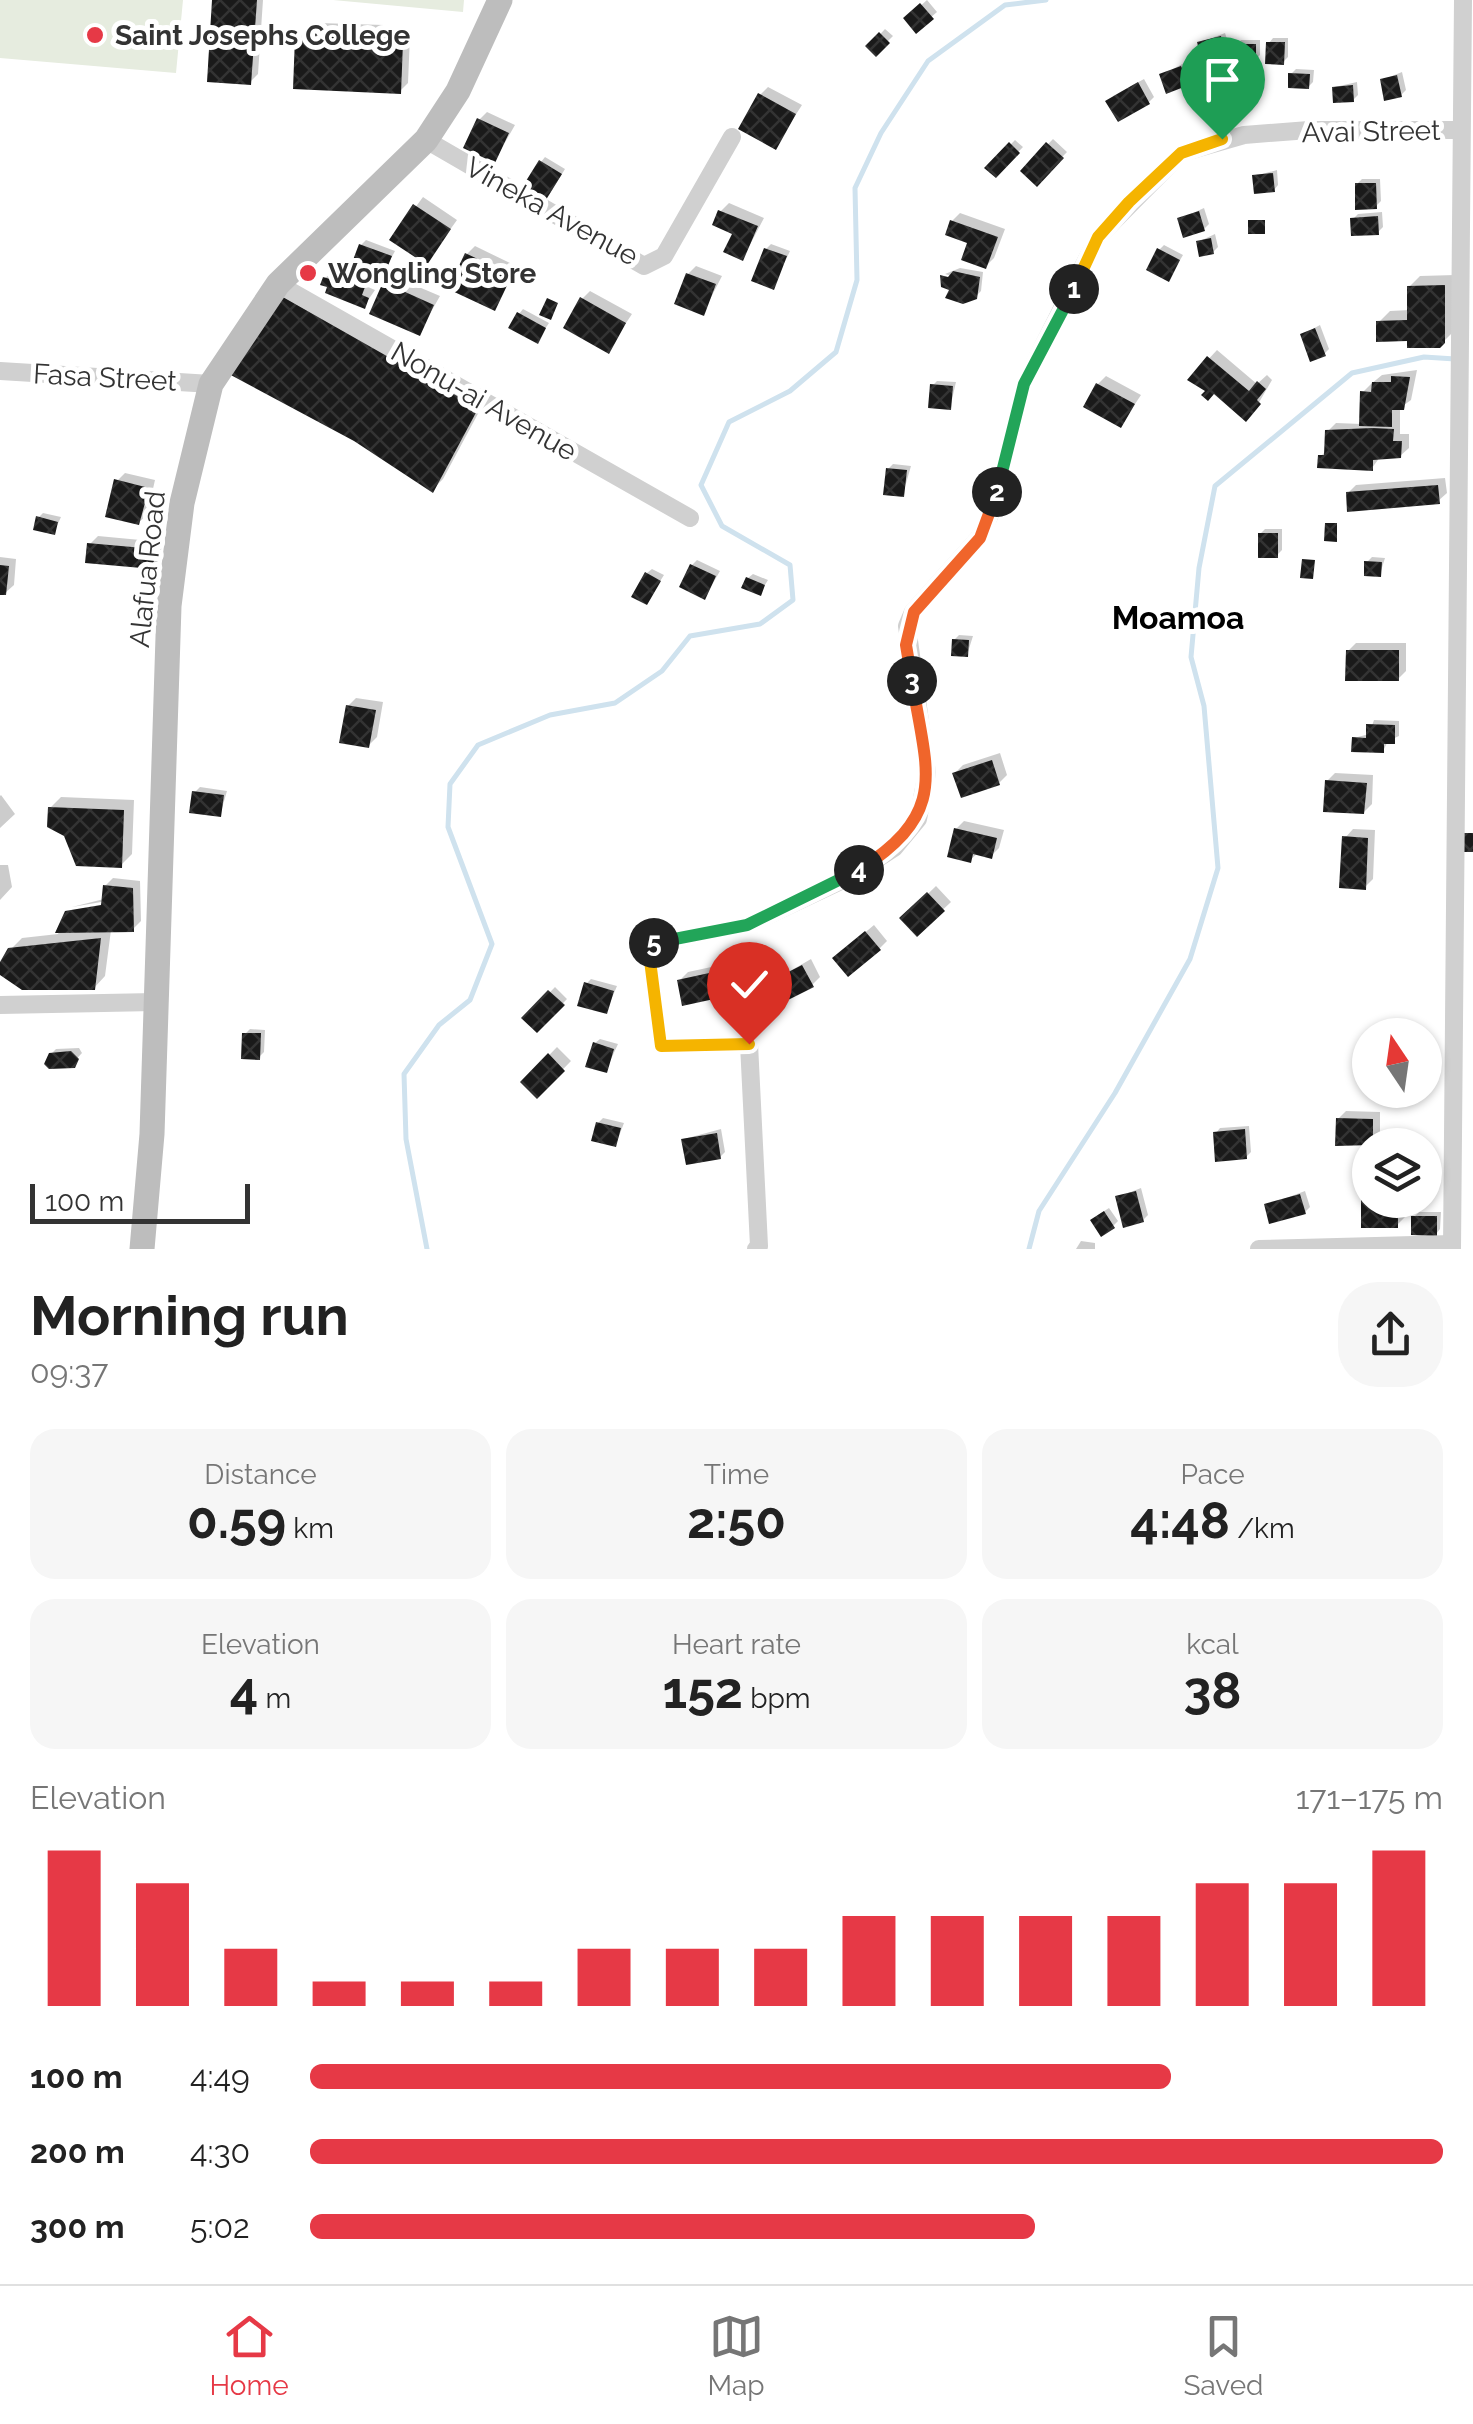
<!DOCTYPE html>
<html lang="en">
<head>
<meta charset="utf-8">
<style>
	:root { --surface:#fff; --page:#f6f6f6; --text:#222; --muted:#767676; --line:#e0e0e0; --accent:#e63946 }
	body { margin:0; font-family:Raleway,sans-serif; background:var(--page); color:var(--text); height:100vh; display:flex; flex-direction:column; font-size:38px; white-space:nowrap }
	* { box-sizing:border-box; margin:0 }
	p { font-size:32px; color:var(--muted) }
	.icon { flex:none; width:55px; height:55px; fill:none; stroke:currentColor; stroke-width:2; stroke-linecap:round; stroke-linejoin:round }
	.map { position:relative; height:1249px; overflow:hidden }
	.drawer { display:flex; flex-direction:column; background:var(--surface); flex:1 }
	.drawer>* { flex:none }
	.needle { width:65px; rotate:347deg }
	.buttons { position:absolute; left:1352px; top:1018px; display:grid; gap:20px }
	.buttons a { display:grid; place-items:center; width:90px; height:90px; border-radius:50%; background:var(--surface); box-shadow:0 2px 8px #0004; font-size:50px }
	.scale { position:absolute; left:30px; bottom:25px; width:220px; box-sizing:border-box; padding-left:10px; border:5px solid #333; border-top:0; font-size:28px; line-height:35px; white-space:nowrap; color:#333; -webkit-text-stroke:8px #fff; paint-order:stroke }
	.pin { position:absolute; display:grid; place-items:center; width:85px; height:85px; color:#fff; margin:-102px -42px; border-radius:50% 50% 50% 0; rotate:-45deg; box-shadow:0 0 10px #0007 }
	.pin .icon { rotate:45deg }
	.km { position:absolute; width:50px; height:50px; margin:-25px; border-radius:50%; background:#222; color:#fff; font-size:28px; line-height:50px; text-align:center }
	.round { display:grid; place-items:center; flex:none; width:105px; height:105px; border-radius:40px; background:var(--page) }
	.overview { display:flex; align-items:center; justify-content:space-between; height:170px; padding:0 30px }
	h1 { font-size:55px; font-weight:700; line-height:75px }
	.figures { display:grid; grid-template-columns:repeat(3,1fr); gap:15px; height:170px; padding:10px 30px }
	.figures div { display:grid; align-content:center; border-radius:25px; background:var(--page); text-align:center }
	.figures b { font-size:50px; font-weight:700 }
	.figures small { font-size:28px; font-weight:400 }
	.figures p { font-size:28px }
	.chart { height:280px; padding:20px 30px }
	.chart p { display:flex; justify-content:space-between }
	.chart svg { width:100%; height:180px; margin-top:10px; stroke:var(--accent); stroke-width:6 }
	ul { padding:0 30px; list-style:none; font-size:32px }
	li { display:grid; grid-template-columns:160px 120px 1fr; align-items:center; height:75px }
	li i { height:25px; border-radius:12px; background:var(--accent) }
	.menu { display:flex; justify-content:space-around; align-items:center; height:140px; border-top:2px solid var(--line); background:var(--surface); font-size:28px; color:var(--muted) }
	.menu a { display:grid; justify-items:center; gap:5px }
	.menu .on { color:var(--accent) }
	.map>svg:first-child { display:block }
	.pitch { fill:#e6ecdf }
	.shadow { fill:#0003 }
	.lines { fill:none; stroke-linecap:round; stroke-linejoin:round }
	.stream { stroke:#cfe2ee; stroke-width:5 }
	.building { fill:url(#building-cross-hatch) }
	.street { stroke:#d0d0d0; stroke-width:18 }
	.secondary { stroke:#bdbdbd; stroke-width:25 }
	.split-1-casing { stroke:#fff; stroke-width:20 }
	.split-2-casing { stroke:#fff; stroke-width:20 }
	.split-3-casing { stroke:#fff; stroke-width:20 }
	.split-4-casing { stroke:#fff; stroke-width:20 }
	.split-5-casing { stroke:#fff; stroke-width:20 }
	.split-6-casing { stroke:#fff; stroke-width:20 }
	.split-1 { stroke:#f5b400; stroke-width:12 }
	.split-2 { stroke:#22a559; stroke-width:12 }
	.split-3 { stroke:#f0652b; stroke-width:12 }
	.split-4 { stroke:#f0652b; stroke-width:12 }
	.split-5 { stroke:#22a559; stroke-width:12 }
	.split-6 { stroke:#f5b400; stroke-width:12 }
	.poi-dot { fill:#e63946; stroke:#fff; stroke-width:4 }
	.labels { text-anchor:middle; stroke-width:10; stroke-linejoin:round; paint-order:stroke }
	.poi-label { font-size:28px; font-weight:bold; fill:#333; stroke:#fff; text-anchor:start }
	.street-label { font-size:28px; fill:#333; stroke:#fff }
	.quarter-label { font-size:32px; font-weight:bold; fill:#000; stroke:#fff }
</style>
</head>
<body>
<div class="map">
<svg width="1473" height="1249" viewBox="0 0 1473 1249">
	<defs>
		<pattern id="building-cross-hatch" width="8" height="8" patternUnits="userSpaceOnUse" patternTransform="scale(2.5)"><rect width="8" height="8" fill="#1a1a1a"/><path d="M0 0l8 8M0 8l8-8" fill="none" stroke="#333"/></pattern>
	</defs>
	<rect width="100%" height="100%" fill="#fff"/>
	<path class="pitch" d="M0,0h183l-7,73 -176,-15z
		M333,0h131l-1,12z"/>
	<path class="shadow" d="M215,0h48l-5,74 -8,8z
		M927,0l10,12 -21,18 -10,-11z
		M318,23l66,2v9l26,1 -2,48 -8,8 -102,-53z
		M885,29l8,7 -17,17 -7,-7z
		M1225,33l4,12 -5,5 -25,-7z
		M1273,38h15v19l-5,5 -14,-19z
		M1241,40h19v15l-5,5 -19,-15z
		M1186,62l6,16 -5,5 -25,-8z
		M1296,69l18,1 -1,12 -5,5 -17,-13z
		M1402,72l4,18 -5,5 -19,-15z
		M1144,79l10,18 -5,5 -36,-6z
		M1357,82l1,13 -5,5 -18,-13z
		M768,87l34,18 -27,42 -15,-52z
		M487,112l28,13 -20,35 -16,-40z
		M1053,139l14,13 -30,31 -14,-13z
		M1015,140l8,7 -27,28 -8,-7z
		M545,157l20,12 -16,26 -8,-33z
		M1277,170l1,15 -4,5 -19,-14z
		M1362,179h18l1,22 -5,5 -19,-22z
		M423,197l34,23 -30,42 -35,-23z
		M729,203l35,15 -21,40 -8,-26 -14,-21z
		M1204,208l5,16 -5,5 -24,-10z
		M1382,212l1,15 -5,5 -25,-13 5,-5z
		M960,213l45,16 -11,29 -8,8 -34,-45z
		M1215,234l3,13 -5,5 -15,-10z
		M366,240l29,11 -10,19 -24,-25z
		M771,244l19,7 -17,36 -7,-38z
		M1164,245l19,10 -14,24 -10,-29z
		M475,246l43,21 -24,41 -27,-54z
		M345,263l19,8 -2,5 9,3 -3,8 7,3 -11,16 -39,-28z
		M696,266l26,10 -19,37 -15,-39z
		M960,268l23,4 -2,19 -5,5 -32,-11 1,-11v5h16l-16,-5z
		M1455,275v55l-11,11 -35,-2 -30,-17 11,-11 20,-1 -1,-23 11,-11z
		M393,276l47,20 -21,37 -34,-49z
		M590,291l42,23 -24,36 -26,-51z
		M284,297l204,98 -45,84 -11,11z
		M523,309l26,14 -12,18 -18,-27z
		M1320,325l9,24 -5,5 -21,-20z
		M1217,350l40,34 10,-9 5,5 -18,31 -64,-32z
		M1417,370l-6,30 -11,8v26h9v14l-9,8 -20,1 -8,11 -51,-12 6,-6 1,-19 8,-8 26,1 1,-32 8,-8 11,-9z
		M1106,376l35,19 -20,30 -23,-41z
		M937,381l19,1 -6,26 -18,-22z
		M893,464l18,2 -8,28 -15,-25z
		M125,473l30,7 -8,35 -9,8 -21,-42z
		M1445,478l2,15 -9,8 -90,-8 8,-8z
		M43,513l18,4 -7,15 -16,-14z
		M1265,529h17v21l-5,5 -17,-21z
		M98,536l64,6 -2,17 -8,8 -62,-23z
		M0,557l16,2 -2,26 -9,8 -5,-1z
		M1372,557l13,1 -5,16 -13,-12z
		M697,560l23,11 -15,26 -13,-32z
		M652,569l12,6 -17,27v-29z
		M753,574l15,6 -8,13 -12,-15z
		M959,635l14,1 -6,19 -13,-15z
		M1356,643h50v28l-8,8 -50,-28z
		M356,698l27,4 -6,35 -8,8 -21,-39z
		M1374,720l25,1v15l-11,5 -5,10 -29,-13 15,-4z
		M1000,753l7,22 -8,8 -44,-10 8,-8z
		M1335,773l38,2 -1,29 -8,8 -37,-31z
		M200,787l27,4 -7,24 -25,-23z
		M1,795l14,19 -15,14v-32z
		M61,797l73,3 -2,54 -11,11 -55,-30 -16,-27z
		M964,821l40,9 -5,18 -8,8 -13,-3 -8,7 -14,-31z
		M1353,829l22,1 -2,49 -8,8 -20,-49z
		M0,865h8l4,22 -12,13z
		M113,878l27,3 1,40 -8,8 -22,1 -6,46 -11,12 -94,-16 10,-22 12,-12 36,-4 9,-22 47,-7 -1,-5 -41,7 32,-8 1,-13z
		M936,886l15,16 -34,32 -14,-16z
		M874,925l13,16 -8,8 -36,2z
		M811,959l9,18 -8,8h-46z
		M730,963l5,23 -8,8 -47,-14 8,-8z
		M591,979l26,7 -11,26 -20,-28z
		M555,987l12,12 -30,31 -12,-12z
		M250,1029l15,1 -1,22 -5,5 -14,-23z
		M600,1039l18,5 -12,26 -11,-27z
		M557,1047l14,14 -34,35 -14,-14z
		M79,1048l3,5 -12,13 -19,-12 5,-5z
		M1346,1111l34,1v24l-8,8 -34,-25z
		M603,1118l21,5 -8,21 -18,-21z
		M1249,1126l2,26 -5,5 -30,-24 4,-5z
		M721,1129l4,23 -5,5 -36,-18z
		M1141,1188l7,27 -5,5 -25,-23z
		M1305,1191l5,16 -5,5 -38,-7z
		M1370,1192v8h35v17l-8,8 -33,-27z
		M1109,1208l9,13 -5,5 -15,-11z
		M1419,1212h22l-1,17 -4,5 -22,-17z
		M1081,1241l14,2v6h-19z"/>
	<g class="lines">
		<path class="stream" d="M427,1249l-21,-110 -2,-65 35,-49 31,-25 22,-56 -44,-117 2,-43 28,-39 72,-30 65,-12 47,-32 28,-35 70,-12 33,-24 -3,-35 -68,-39 -21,-41 28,-63 61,-31 46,-39 21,-72 -2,-92 26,-55 47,-72 77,-56 41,-5
			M1029,1249l10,-38 76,-118 75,-134 28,-91 -14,-162 -13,-49 8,-89 16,-82 137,-113 72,-16 31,2"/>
	</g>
	<path class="building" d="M212,0h45l-6,85 -44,-3z
		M920,3l14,16 -18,15 -13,-16z
		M308,30l69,2v9l26,1 -2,52 -108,-5 2,-52h12z
		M879,32l11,11 -14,14 -11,-11z
		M1221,36l4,16 -24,6 -4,-16z
		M1266,42h19l-1,23 -19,-1z
		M1234,44h22v19l-23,-1z
		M1181,66l8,19 -23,9 -7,-20z
		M1288,73l22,1 -1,15 -21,-1z
		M1397,75l5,22 -18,4 -4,-22z
		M1138,82l12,22 -32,18 -13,-21z
		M1353,85l1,17 -21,1 -1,-16z
		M758,93l38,21 -20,36 -38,-21z
		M477,118l32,15 -14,30 -32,-15z
		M1009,142l11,11 -24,25 -12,-10z
		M1046,142l18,16 -27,29 -17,-16z
		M539,160l23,14 -18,29 -23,-14z
		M1273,173l2,19 -21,2 -2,-19z
		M1355,183h21l1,26 -22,1z
		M413,204l38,25 -24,36 -38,-25z
		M718,210l40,16 -15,35 -20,-9 9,-18 -20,-9z
		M1199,211l6,20 -22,7 -6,-20z
		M1378,216l1,19 -28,1 -1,-18z
		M950,220l48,17 -12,32 -25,-9 6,-17 -22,-8z
		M1248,220h17v14h-17z
		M1211,238l3,16 -15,3 -3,-16z
		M359,244l33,12 -7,17 -32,-13z
		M764,248l23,8 -13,34 -23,-9z
		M1157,248l23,12 -11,22 -23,-12z
		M465,253l47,22 -17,36 -47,-22z
		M334,269l24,10 -2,5 9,3 -3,8 7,3 -4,11 -40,-16 2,-6 -7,-2 3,-8 7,2z
		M953,271l27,6 -3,22 -14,5 -18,-6 4,-8 -8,-3 -1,-12 8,2z
		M686,273l30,11 -12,32 -30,-12z
		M383,282l51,23 -14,31 -51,-22z
		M1445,285v58l-5,5h-33v-7l-31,1v-21l31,-1v-34z
		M282,296l197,111 -46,86 -79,-52 -127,-68z
		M580,297l46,26 -17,31 -46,-26z
		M547,298l11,5 -7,17 -12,-5z
		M517,312l29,16 -8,16 -30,-16z
		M1315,328l11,28 -16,6 -10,-28z
		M1207,356l42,35 8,-10 9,8 -9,11 4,4 -15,18 -32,-28 -6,7 -7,-6 4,-4 -18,-11z
		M1391,376l19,1 -6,33h-12v17l-33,-1 1,-35 11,1 1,-10h19z
		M1096,383l39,21 -14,24 -38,-21z
		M930,384l23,2 -2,24 -23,-2z
		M1372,428l22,1 -1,12h9l-1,17 -28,2v11l-56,-3 1,-13h6l1,-25z
		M886,468l21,2 -3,27 -21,-2z
		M114,479l35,9 -10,37 -34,-8z
		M1438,485l2,19 -93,8 -1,-20z
		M36,516l22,6 -3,13 -22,-5z
		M1325,523h12v19l-13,-1z
		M1258,533h20v25h-20z
		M87,543l68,6 -2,20 -68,-6z
		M1302,559l13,1 -2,19 -13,-1z
		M1364,561l18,1 -1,15 -17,-1z
		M690,564l26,12 -11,24 -26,-13z
		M0,565l9,1 -3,29h-6z
		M645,572l16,9 -14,24 -16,-8z
		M746,577l19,8 -4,11 -20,-8z
		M952,639l17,1 -1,17 -17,-1z
		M1346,650h53v31h-54z
		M346,705l30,5 -7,38 -30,-5z
		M1366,724l29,1v19h-11v9l-33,-1 1,-15 14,1z
		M992,760l8,25 -39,13 -9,-25z
		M1325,780l42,3 -3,31 -41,-2z
		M192,791l32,4 -3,22 -32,-4z
		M48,807l76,3 -2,58 -46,-2 -12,-30 -17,-9z
		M954,828l43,10 -5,21 -19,-5 -2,9 -24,-6z
		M1460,833h13v19h-14z
		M1342,836l26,2 -2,52 -27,-2z
		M103,885l30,3 1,44 -79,1 10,-22 36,-6z
		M927,892l18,19 -28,26 -18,-19z
		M865,931l16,19 -33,27 -16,-19z
		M101,938l-6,52h-73l-22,-15v-13l8,-14z
		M802,965l12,22 -40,20 -11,-22z
		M723,970l5,26 -46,10 -5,-26z
		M584,982l30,9 -7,23 -30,-8z
		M548,990l17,15 -28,28 -16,-15z
		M242,1033h19l-1,27 -19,-1z
		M593,1042l21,7 -7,24 -22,-6z
		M71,1051l8,8 -4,9 -26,1 -5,-5 5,-11z
		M548,1053l17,18 -28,28 -17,-17z
		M1336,1118l37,1v26l-38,1z
		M596,1122l25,6 -5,19 -25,-6z
		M1245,1129l2,30 -32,3 -2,-30z
		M717,1133l4,26 -35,6 -5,-26z
		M1136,1191l8,31 -21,6 -8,-32z
		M1300,1194l6,20 -37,10 -5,-20z
		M1361,1197l37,3v28h-37z
		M1104,1211l11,17 -14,9 -11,-17z
		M1411,1216h26v20l-26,-1z"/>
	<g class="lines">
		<path class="street" d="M426,140l218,126 20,-10 68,-119
			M278,284l412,234
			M0,371l211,13
			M0,1005l155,-3
			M756,1249l3,-3 -10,-202 -88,2 -13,-101 99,-20 102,-48 45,-29 24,-29 9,-46 -20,-147 6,-14 66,-74 13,-28 32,-126 74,-147 83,-84 63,-18 65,-5h152
			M1259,1249l193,-5
			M1452,1249c6,-416 5,-833 11,-1249"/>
		<path class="secondary" d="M142,1249l10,-115 17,-528 13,-103 29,-119 67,-100 148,-144 32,-49 42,-91"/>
	</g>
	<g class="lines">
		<g class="split-1-casing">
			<path id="split-1" d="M1074,289l24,-52 31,-35 52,-49 41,-14"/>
		</g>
		<g class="split-2-casing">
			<path id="split-2" d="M997,492l27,-108 50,-95"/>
		</g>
		<g class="split-3-casing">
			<path id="split-3" d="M912,681l-6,-36 8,-33 66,-74 17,-46"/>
		</g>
		<g class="split-4-casing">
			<path id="split-4" d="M859,870c90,-58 68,-96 53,-189"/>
		</g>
		<g class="split-5-casing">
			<path id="split-5" d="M654,943l93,-18 112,-55"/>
		</g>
		<g class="split-6-casing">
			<path id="split-6" d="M654,943l-6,2 13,101 88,-2"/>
		</g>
		<use href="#split-1" class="split-1"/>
		<use href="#split-2" class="split-2"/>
		<use href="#split-3" class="split-3"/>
		<use href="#split-4" class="split-4"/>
		<use href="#split-5" class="split-5"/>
		<use href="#split-6" class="split-6"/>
	</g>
	<g class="poi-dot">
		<circle cx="95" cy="35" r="10"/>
		<circle cx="308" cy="273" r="10"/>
	</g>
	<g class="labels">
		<g class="poi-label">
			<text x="115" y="45">Saint Josephs College</text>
			<text x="328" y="283">Wongling Store</text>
		</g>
		<g class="street-label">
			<text transform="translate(1371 131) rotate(-1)" y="10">Avai Street</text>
			<text transform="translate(552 211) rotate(29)" y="10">Vineka Avenue</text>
			<text transform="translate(105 377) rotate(3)" y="10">Fasa Street</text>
			<text transform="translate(484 401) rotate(30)" y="10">Nonu-ai Avenue</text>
			<text transform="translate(147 569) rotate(-84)" y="10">Alafua Road</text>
		</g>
		<g class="quarter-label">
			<text x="1178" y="629">Moamoa</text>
		</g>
	</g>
</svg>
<div class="buttons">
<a><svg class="needle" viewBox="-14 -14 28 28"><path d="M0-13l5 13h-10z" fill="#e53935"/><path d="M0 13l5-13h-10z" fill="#767676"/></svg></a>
<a><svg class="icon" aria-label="layers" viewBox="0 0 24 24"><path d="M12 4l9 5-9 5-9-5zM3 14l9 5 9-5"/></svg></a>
</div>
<div class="scale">100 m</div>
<div class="pin" style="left:1222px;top:139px;background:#1e9e55"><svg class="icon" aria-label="arrive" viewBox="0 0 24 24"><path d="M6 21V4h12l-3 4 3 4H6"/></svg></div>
<div class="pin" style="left:749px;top:1044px;background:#d93025"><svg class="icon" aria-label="check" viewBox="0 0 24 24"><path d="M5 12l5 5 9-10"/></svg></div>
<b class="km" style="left:1074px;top:289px">1</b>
<b class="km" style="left:997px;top:492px">2</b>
<b class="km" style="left:912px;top:681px">3</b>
<b class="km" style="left:859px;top:870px">4</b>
<b class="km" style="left:654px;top:943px">5</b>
</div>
<section class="drawer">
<div class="overview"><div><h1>Morning run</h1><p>09:37</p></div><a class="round"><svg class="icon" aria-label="share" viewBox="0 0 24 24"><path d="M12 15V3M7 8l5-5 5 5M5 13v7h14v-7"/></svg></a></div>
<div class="figures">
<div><p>Distance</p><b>0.59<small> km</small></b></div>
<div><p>Time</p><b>2:50</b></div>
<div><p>Pace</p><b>4:48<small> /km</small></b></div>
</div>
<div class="figures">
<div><p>Elevation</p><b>4<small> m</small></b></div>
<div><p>Heart rate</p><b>152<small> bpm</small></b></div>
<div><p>kcal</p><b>38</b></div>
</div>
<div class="chart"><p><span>Elevation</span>171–175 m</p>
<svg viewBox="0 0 160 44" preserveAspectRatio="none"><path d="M5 44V6M15 44V14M25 44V30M35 44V38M45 44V38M55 44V38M65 44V30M75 44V30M85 44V30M95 44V22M105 44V22M115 44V22M125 44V22M135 44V14M145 44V14M155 44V6"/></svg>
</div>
<ul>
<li><b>100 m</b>4:49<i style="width:76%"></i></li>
<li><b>200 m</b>4:30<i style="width:100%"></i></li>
<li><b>300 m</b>5:02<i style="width:64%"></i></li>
</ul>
</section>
<nav class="menu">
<a class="on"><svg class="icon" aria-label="home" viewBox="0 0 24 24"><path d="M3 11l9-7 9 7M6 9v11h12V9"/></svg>Home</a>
<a><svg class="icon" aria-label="map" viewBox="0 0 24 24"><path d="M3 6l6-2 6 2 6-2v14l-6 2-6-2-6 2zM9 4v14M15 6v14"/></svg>Map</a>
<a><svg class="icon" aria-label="saved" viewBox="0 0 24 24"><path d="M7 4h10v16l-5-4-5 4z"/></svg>Saved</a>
</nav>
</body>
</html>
